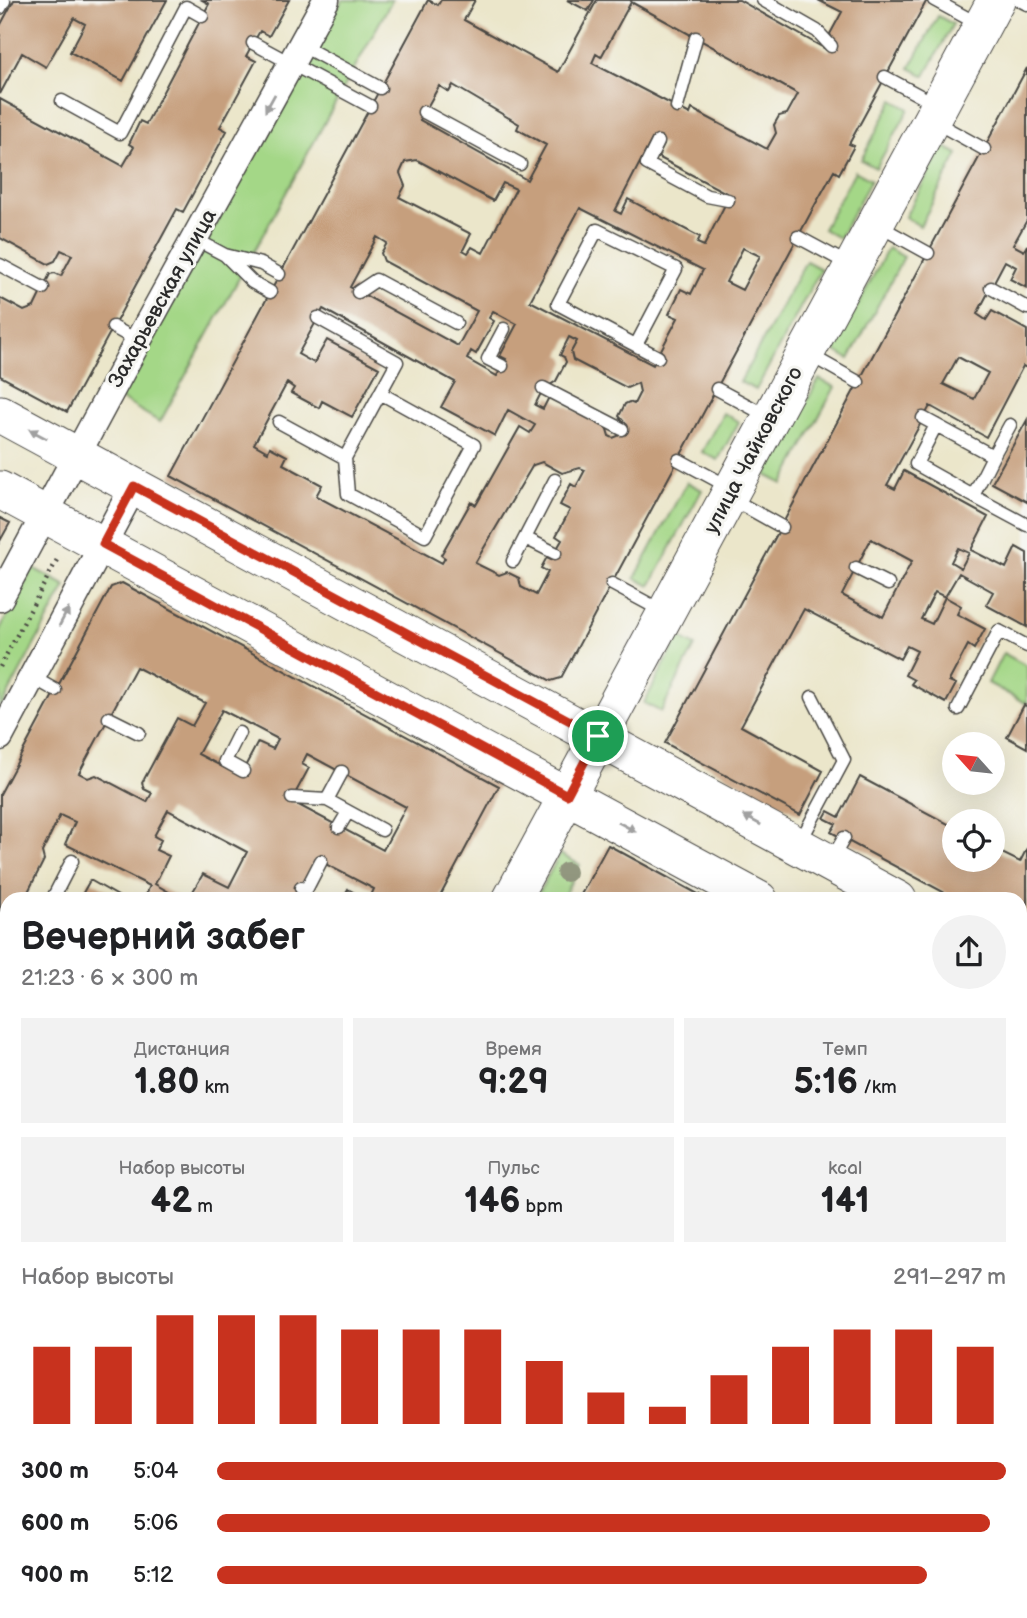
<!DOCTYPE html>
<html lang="ru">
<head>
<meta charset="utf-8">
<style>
	:root { --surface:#fff; --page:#f2f2f2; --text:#202124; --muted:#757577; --accent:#c8321e }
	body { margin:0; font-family:"Balsamiq Sans",sans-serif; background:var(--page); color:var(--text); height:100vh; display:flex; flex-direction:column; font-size:26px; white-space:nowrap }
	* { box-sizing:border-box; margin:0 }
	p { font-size:23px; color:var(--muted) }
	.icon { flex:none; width:38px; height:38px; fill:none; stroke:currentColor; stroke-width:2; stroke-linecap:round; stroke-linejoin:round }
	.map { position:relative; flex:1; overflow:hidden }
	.drawer { position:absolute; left:0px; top:892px; width:1027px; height:726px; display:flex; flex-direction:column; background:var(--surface); border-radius:21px 21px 0 0; box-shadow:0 7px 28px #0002 }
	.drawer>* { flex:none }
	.needle { width:46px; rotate:297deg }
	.fabs { position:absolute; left:942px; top:732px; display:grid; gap:14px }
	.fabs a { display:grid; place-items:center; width:63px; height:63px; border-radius:50%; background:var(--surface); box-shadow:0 7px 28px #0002; font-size:35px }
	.pin { position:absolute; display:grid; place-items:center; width:60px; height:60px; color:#fff; margin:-30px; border:4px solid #fff; border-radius:50%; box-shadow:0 2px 7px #0007 }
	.round { display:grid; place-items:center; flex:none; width:74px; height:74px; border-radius:37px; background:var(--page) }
	.headline { display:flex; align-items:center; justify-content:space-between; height:119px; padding:0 21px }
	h1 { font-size:38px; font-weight:800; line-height:52px }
	.metrics { display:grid; grid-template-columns:repeat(3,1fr); gap:10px; height:119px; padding:7px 21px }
	.metrics div { display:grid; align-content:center; border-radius:0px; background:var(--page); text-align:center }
	.metrics b { font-size:35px; font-weight:800 }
	.metrics small { font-size:19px; font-weight:400 }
	.metrics p { font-size:19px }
	.chart { height:196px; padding:14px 21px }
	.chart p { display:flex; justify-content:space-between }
	.chart svg { width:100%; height:126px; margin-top:7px; stroke:var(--accent); stroke-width:6 }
	ul { padding:0 21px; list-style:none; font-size:23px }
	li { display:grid; grid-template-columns:112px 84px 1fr; align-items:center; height:52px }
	li i { height:18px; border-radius:9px; background:var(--accent) }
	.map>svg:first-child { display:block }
	.green { fill:#a4d787; stroke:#688159; stroke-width:2 }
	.building { fill:#c69f7d; fill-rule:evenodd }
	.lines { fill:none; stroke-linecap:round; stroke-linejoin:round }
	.lane-casing { stroke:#484743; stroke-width:15 }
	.street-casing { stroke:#484743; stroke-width:29 }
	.secondary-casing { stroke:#484743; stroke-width:39 }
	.path { stroke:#484743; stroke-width:4.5; stroke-dasharray:2 5; stroke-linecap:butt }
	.lane { stroke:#fff; stroke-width:12 }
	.street { stroke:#fff; stroke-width:26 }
	.secondary { stroke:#fff; stroke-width:37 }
	.tree { fill:#92977f }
	.oneway { fill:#a0a0a0 }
	.route-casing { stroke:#fff; stroke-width:14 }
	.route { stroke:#c8321e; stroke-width:9 }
	.labels { text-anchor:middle; stroke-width:6; stroke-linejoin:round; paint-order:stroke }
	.street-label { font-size:21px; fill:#2b2b2b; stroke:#f6f6f2 }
</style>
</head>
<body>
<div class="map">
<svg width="1027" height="1618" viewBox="0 0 1027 1618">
	<rect width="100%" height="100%" fill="#f6f6f2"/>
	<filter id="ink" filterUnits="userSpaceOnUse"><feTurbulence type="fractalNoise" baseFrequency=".0143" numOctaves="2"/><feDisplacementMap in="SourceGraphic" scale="14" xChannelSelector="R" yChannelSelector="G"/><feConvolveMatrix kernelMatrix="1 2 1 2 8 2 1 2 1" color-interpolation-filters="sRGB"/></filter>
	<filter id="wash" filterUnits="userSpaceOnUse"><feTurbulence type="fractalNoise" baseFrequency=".00686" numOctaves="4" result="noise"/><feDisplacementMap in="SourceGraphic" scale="28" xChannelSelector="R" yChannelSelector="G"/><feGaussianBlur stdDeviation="1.57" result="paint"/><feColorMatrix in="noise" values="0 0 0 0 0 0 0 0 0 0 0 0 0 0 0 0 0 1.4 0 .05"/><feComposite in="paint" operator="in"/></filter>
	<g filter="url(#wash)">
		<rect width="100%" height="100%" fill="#ebe6ca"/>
		<path class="green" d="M342,0h50l-232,422 -41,-24z
			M938,16l15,8 -28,52 -15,-8z
			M893,100l16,9 -33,59 -15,-8z
			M943,146l15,8 -38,72 -15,-9z
			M855,171l16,9 -32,58 -16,-9z
			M888,248l16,9 -55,102 -15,-9z
			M806,261l15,8 -65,121 -16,-8z
			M819,379l16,8 -52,97 -17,-9z
			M723,413l16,9 -21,38 -16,-8z
			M687,482l15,8 -52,96 -15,-8z
			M33,568l33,18 -66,123v-80z
			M679,637l16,9 -34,66 -17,-9z
			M1003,653l24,13v38l-39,-21z
			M560,854l20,11 -18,34h-27z"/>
		<g id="blocks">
			<path class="building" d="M14,0h153l-44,81 -53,-29 15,-28 -11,-6 -28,49 -24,-14 -22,41v-68z
				M202,0h87l-20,36 -9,-5 -7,12 -7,13 10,5 -36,66 7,4 -44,81 -6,-3 -110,203 -67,-36v-78l24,13 10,-4 16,-33 5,-1 6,3 11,-21 -11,-5 -6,11 -7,3 -48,-26v-139l123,67 11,-19 -5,-3 11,-23 6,3 63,-120z
				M428,0l10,5 3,-5h34l-11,20 94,52 39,-72h142l90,51 5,-9 -4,-8 12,-22 -24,-12h109l-78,144 5,2 -15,28 -5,-3 -19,34 -254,473 -10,3 -380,-205zM631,2l167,92 -11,20 -8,2 -5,9 2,8 -9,16 -75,-40 -2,5 -98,-51 4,-9 5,3zM453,85l66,39 -2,5 29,16 -19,35 -107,-60 19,-34 10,6zM652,139l12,6 -6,12 72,38 -26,51 -7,-3 3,-6 -72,-38 -7,15 -6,-3zM417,160l76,41 10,-18 13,6 -33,64 -11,-6 -4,6 -5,-3 8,-16 -72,-37 6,-11 -5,-13 5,-11zM580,208l123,62 -12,24 -10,-5 -12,25 9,4 -25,47 -123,-64zM377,237l10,6 -6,10 3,8 93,50 -19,35 -108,-59zM743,248l17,8 -18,34 -16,-8zM323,309l132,73 -14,25 54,29 13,-26 27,15 -5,8 -10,-6 -44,78 -5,-3 -30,53 4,3 -3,5 -126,-67 6,-11 -39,-21 4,-8 -17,-9 -2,5 -14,-8 33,-61 7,5 -3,5 28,15 3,-7 30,16 27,-49 -52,-28 -13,23 -16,-9zM493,311l24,13 -17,32 6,3 -9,17 -30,-17 4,-8 5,3 18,-33 -5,-3zM569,337l8,4 -6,11 2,8 54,28 11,-5 2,9 -6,12 -5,-2 -4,2 -6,12 6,7 -7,13 -5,2 -4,-2 -3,-10 -57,-29 -6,12 -8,-4 11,-22 4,2 6,-4 10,-19 -2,-5 -4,-2zM542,462l20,11 18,-5 5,2 -9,17 -5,-3 -11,21 10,5 -14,26 6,4 -11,19 -4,-2 -6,11 7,4 -12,23 -15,-8 -2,-9 -12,-6 -8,3 -24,-12 58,-98z
				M567,0h27l-6,11z
				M1027,68v152l-14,25 11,6 3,-6v43l-17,-9 6,-12 -11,-6 -28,53 9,6 6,-9 35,19v38l-4,-2 -37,71 -56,-31 -43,79 8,4 9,-18 84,46 -17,33 35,18 10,-21 11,6v74l-41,-22 7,-13 -34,-19 -14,24 -10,-5 -14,27 11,5 13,-27 16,9 -4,8 28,15 -11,20 -6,-4 -19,36 7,3 -10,19 -35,-19 3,-4 -9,-5 12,-24 -10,-5 -7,13 -96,-50 -63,117 82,45 -23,44 -135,-72zM958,357l30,16 -14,26 -31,-15zM871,539l41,22 -29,56 -41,-22zM958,548l11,5 -8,15 -10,-6z
				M1027,420v82l-35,-19z
				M0,518l10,5 -10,18z
				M122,583l377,203 -61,114h-69l5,-11 -58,-30 -21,41h-107l15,-26 26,13 18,-35 -79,-42 -14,26 7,4 -5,10 13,6 -14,28 28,16h-40l7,-14 -85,-42 10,-22 -15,-7 -18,37 2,8 -20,40h-17v32l-3,6 2,5 -6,12v-161l111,-207zM136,667l69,36 -13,23 -15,-8 -35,65 2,6 8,4 -5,9 -51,-27 -8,3 -9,-5zM222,710l56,29 -5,10 -15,-7 -18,34 -42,-22zM307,754l99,53 -23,43 -92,-49 18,-33 -7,-4z
				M1024,705l3,1v42l-20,-11z
				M860,777l94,50v32h38v-11l28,14 7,-14v89l-7,-4v-33h-62l-127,-68 5,-8 -12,-6 4,-7 11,6z
				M608,845l101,55h-131z
				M90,880l35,20h-46z
				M348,889l19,11h-25z
				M0,979l7,4v70l-7,-3z
				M7,1057v53l-7,-4v-36z
				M7,1179v133l-7,13v-133z
				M1027,1245l-2,164 2,60 -7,-4v-207z
				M0,1378l7,3 -1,63 -4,-15 4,-7 -6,-2z
				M0,1460l7,4v44l-7,-4z
				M1020,1497l7,4 -2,117h-120l-11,-6 -3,6h-66l3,-6h192z
				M7,1545v67h50l-4,6h-53v-59z
				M196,1612h84l-3,6h-84z
				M294,1612h71l-3,6h-56z
				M441,1612h110l12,6h-125z
				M582,1612h61l-4,6h-60z"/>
		</g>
	</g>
	<g filter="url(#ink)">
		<use href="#blocks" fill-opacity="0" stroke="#484743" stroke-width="2"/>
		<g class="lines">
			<g class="lane-casing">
				<path id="lane" d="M763,0l54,31 14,15
					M934,0l46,25
					M1019,0l8,4
					M0,8l4,-7 -2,-1
					M253,43l117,63
					M301,45l79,43
					M885,77l52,28
					M62,101l58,32 66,-126 16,9
					M677,107l19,-69
					M424,112l96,52
					M935,122l49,27
					M658,142l-11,22 60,32 21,4
					M879,226l49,27
					M798,237l52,28
					M195,239l30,16 27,27 18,10
					M225,255l36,9 18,10
					M0,265l43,23
					M991,288l36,20
					M358,292l18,-12 80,43
					M318,318l79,44 -52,96 3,36 77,42 49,-91 -94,-52
					M113,327l25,14
					M636,345l40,-76 -79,-39 -39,74 100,53
					M810,355l48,27
					M502,366l-14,-7 16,-30
					M543,388l79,41
					M717,389l52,28
					M923,418l70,38 -20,40 54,29
					M279,422l66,36
					M936,425l-20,39 57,32
					M993,456l17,-31
					M679,460l52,28
					M730,498l52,29
					M525,538l30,15
					M513,561l42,-81
					M856,568l32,16
					M612,584l52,28
					M32,677l23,13
					M958,709l41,-78 28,15
					M109,718l30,15
					M239,733l-14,28 18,10
					M292,798l35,2 55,30
					M327,800l15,-28
					M339,827l9,-15
					M800,842l44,-82 -32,-63
					M832,859l12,-21
					M301,888l5,2 15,-29
					M52,900l20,-39
					M0,1058l6,2
					M0,1119l7,3
					M0,1162l7,-13
					M1020,1481l7,4
					M0,1511l7,4
					M364,1614l7,4"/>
			</g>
			<g class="street-casing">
				<path id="street" d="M0,598l138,-257 188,-341
					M0,737l134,-251
					M1020,1197l7,-12
					M713,1618l3,-6
					M793,1618l3,-6"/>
			</g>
			<g class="secondary-casing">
				<path id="secondary" d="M0,414l898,486
					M0,490l759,410
					M511,900l485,-900
					M1020,967l7,3
					M1020,1042l7,3
					M125,1618l3,-6"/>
			</g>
			<path class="path" d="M0,667l59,-111
				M1020,1081l7,4
				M1020,1124l7,-13
				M648,1618l3,-6
				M753,1618l3,-6"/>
			<use href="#lane" class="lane"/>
			<use href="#street" class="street"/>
			<use href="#secondary" class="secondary"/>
		</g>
		<circle class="tree" cx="566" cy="872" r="10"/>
		<defs><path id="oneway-solid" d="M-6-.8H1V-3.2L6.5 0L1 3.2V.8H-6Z" transform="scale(1.75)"/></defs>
		<g class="oneway">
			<use href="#oneway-solid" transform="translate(270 103) rotate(119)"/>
			<use href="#oneway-solid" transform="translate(38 434) rotate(-152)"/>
			<use href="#oneway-solid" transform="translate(64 617) rotate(-62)"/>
			<use href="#oneway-solid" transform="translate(752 820) rotate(-151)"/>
			<use href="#oneway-solid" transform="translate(627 827) rotate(29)"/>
		</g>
	</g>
	<g class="lines" filter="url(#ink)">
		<g class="route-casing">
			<path id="route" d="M134,486l464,250 -31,59 -464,-251z"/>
		</g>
		<use href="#route" class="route"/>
	</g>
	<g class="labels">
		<g class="street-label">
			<text transform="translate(162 298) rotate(-61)" y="7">Захарьевская улица</text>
			<text transform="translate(753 450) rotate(-62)" y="7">улица Чайковского</text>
		</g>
	</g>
</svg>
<div class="fabs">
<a><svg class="needle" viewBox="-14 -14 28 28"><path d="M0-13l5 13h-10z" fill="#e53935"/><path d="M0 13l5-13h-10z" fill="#757577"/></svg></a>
<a><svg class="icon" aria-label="locate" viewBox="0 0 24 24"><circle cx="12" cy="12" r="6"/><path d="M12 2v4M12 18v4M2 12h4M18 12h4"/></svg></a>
</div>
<div class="pin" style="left:598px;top:736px;background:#1e9e55"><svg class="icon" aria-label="arrive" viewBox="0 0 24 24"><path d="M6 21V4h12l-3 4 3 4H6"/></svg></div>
<section class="drawer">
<div class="headline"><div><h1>Вечерний забег</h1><p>21:23 · 6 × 300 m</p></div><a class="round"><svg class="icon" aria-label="share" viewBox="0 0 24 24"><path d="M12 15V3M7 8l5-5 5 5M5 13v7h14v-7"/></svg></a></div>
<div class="metrics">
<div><p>Дистанция</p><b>1.80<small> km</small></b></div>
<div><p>Время</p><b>9:29</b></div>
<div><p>Темп</p><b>5:16<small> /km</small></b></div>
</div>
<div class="metrics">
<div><p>Набор высоты</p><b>42<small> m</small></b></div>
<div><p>Пульс</p><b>146<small> bpm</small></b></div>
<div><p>kcal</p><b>141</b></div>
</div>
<div class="chart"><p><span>Набор высоты</span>291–297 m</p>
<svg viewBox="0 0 160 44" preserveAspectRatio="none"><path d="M5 44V17M15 44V17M25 44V6M35 44V6M45 44V6M55 44V11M65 44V11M75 44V11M85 44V22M95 44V33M105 44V38M115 44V27M125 44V17M135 44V11M145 44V11M155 44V17"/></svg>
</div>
<ul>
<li><b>300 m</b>5:04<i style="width:100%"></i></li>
<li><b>600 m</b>5:06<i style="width:98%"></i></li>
<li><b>900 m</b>5:12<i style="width:90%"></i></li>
</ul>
</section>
</div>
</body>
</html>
